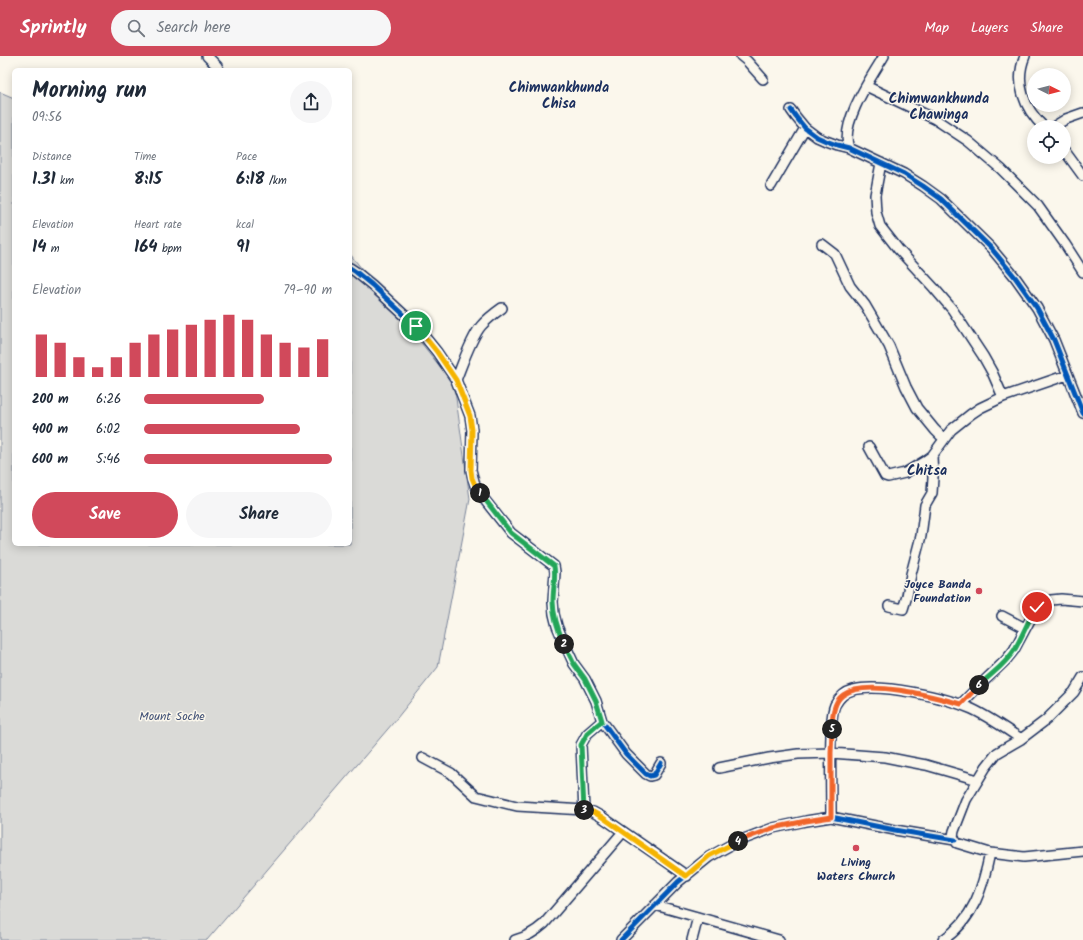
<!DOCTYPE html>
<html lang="en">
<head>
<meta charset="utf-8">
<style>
	:root { --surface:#fff; --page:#f6f6f7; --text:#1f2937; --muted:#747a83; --accent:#d1495b }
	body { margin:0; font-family:Kalam,sans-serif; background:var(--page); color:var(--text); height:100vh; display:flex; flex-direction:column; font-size:15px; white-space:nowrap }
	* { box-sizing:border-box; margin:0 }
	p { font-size:13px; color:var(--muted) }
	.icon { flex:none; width:22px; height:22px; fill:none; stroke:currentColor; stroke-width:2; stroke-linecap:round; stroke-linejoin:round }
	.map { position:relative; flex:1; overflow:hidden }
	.panel { position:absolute; left:12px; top:12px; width:340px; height:478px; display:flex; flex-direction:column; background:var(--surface); border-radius:6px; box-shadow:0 2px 10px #0003 }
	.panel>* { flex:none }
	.needle { width:26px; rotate:96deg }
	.controls { position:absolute; left:1027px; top:12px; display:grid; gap:8px }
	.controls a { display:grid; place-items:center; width:44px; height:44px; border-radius:50%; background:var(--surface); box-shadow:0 2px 10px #0003; font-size:20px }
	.pin { position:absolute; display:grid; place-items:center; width:34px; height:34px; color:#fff; margin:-17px; border:2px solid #fff; border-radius:50%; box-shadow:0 1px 4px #0007 }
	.km { position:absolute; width:20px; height:20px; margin:-10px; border-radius:50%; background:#222; color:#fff; font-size:11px; line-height:20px; text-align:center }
	.round { display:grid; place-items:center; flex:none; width:42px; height:42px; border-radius:21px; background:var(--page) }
	.summary { display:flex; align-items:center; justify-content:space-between; height:68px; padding:0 20px }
	h1 { font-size:22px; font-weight:700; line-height:30px }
	.stats { display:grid; grid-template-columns:repeat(3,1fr); gap:6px; height:68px; padding:4px 20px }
	.stats div { display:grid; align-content:center }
	.stats b { font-size:17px; font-weight:700 }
	.stats small { font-size:11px; font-weight:400 }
	.stats p { font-size:11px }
	.chart { height:112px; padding:8px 20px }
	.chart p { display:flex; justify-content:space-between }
	.chart svg { width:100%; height:72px; margin-top:4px; stroke:var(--accent); stroke-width:6 }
	.button { display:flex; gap:8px; margin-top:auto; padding:8px 20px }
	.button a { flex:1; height:46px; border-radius:24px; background:var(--accent); color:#fff; font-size:16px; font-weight:700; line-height:46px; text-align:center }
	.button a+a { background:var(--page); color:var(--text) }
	ul { padding:0 20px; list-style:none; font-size:13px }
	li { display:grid; grid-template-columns:64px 48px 1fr; align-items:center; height:30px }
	li i { height:10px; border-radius:5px; background:var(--accent) }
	header { display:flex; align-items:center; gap:24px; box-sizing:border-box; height:56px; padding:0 20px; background:var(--accent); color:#fff }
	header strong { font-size:19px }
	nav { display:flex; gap:22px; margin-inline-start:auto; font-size:14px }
	.search { width:280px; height:36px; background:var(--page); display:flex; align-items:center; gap:10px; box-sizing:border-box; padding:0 14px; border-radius:22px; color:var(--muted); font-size:15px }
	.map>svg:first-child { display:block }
	.green { fill:#dadad7; stroke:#7a849a }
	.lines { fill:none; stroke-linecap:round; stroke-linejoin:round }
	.minor-casing { stroke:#1b2f5e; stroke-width:12 }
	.minor { stroke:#fbf7ec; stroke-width:9 }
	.cycleway-casing { stroke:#fbf7ec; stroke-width:8 }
	.cycleway { stroke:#0057b8; stroke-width:5 }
	.split-1-casing { stroke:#fff; stroke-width:8 }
	.split-2-casing { stroke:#fff; stroke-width:8 }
	.split-3-casing { stroke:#fff; stroke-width:8 }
	.split-4-casing { stroke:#fff; stroke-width:8 }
	.split-5-casing { stroke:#fff; stroke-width:8 }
	.split-6-casing { stroke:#fff; stroke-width:8 }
	.split-7-casing { stroke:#fff; stroke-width:8 }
	.split-1 { stroke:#f5b400; stroke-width:5 }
	.split-2 { stroke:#22a559; stroke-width:5 }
	.split-3 { stroke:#22a559; stroke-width:5 }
	.split-4 { stroke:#f5b400; stroke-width:5 }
	.split-5 { stroke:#f0652b; stroke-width:5 }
	.split-6 { stroke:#f0652b; stroke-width:5 }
	.split-7 { stroke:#22a559; stroke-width:5 }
	.poi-dot { fill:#d1495b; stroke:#fbf7ec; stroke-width:1.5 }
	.labels { text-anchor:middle; stroke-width:3; stroke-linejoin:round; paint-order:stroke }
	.poi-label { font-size:12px; font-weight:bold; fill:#1b2f5e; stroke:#fbf7ec; text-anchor:end }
	.park-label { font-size:12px; fill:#415176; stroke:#fbf7ec }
	.quarter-label { font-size:14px; font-weight:bold; fill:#1b2f5e; stroke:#fbf7ec }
</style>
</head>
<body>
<header>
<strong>Sprintly</strong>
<div class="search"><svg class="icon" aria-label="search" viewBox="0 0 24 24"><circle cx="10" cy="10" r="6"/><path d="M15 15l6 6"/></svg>Search here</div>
<nav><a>Map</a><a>Layers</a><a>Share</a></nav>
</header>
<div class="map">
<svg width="1083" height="884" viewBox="0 0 1083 884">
	<rect width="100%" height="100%" fill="#fbf7ec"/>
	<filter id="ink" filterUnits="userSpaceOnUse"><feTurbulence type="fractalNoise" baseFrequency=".025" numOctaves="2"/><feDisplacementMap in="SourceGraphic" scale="8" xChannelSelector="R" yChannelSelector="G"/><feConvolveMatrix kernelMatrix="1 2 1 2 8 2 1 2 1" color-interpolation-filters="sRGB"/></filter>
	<g filter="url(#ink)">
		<path class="green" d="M0,36l14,6v446h336v-290l104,130 16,115 -32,168 -45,56 -186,217h-207z"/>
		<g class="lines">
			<g class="minor-casing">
				<path id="minor" d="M207,0l10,10 2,4
					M741,0l6,5 16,18
					M1025,0c-11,26 -1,53 19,71
					M866,30l69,33 33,22 33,28 37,37 27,38 18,28
					M791,54l5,7 9,11 12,9 9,4 11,4 12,3 55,26 19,12 18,13 50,49 24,29 22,31 17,32 29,73
					M1053,71l13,-8 17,-6
					M849,92c-10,-24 23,-72 35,-92
					M1064,94l19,26
					M881,107l-6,32 1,17 4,14 18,23 36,39 18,21 31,47 9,16 11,25
					M771,130l34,-58
					M822,188l13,10 15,32 15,19 24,41 17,41 11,21 18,22 9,9
					M350,212l6,4 16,13 44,41 21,26 19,28 14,36 2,14 -1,40 4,15 9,14 27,34 43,33 1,6 -2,30 1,12 3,12 6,14 11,24 11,15 11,22 6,20 24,33 20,20 4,2 4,-1 7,-12
					M456,324c6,-15 15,-42 25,-54 6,-7 14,-13 21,-18
					M869,391l16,29 3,1 17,-4 20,-12 7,-5 19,-26 20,-16 9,-6 23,-11 64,-22
					M889,550l14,3 4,-13 4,-22 10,-38 4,-31 7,-12 1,-15 -1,-22
					M1002,560l23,12
					M1083,621l-9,15 -28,28 -25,19 -24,14 -11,14 -20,33 -12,31 -1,5 2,4 2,3 33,10 34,4 59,-6
					M961,648l18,-18 27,-26 8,-10 23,-43 14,-7 10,-1 22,2
					M423,702l28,15 25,23 41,10 67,4 -3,-65 6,-11 15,-13
					M719,712l50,-10 29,-4 33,-1 54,4 25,5 16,3 52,15
					M584,754l9,2 9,5 85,59
					M831,761c0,-27 -1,-54 0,-82 1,-9 0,-21 4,-30 4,-7 10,-13 18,-15 28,-7 92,7 119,19 17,8 33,19 49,30
					M655,849l124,35
					M515,884c12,-3 20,-8 29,-16l79,-92
					M621,884l57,-58 31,-25 27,-15 37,-14 33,-7 25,-4 64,13 60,10
					M692,884l6,-23
					M943,884c31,-21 40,-53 47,-87"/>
			</g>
			<use href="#minor" class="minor"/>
			<g class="cycleway-casing">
				<path id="cycleway" d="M791,54l5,7 9,11 12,9 9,4 11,4 12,3 55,26 19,12 18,13 50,49 24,29 22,31 17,32 29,73
					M350,212l6,4 16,13 44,41 21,26 19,28 14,36 2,14 -1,40 4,15 9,14 27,34 43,33 1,6 -2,30 1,12 3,12 6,14 11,24 11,15 11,22 6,20 24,33 20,20 4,2 4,-1 7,-12
					M621,884l57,-58 31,-25 27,-15 37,-14 33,-7 25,-4 64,13 60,10"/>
			</g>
			<use href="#cycleway" class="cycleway"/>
		</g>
	</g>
	<g class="lines" filter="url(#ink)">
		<g class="split-1-casing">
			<path id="split-1" d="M416,270l21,26 19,28 9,23 5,13 2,14 -1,40 1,8 3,7 5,8"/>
		</g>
		<g class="split-2-casing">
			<path id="split-2" d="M480,437l31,40 43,33c2,11 -1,23 -1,35 0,15 5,29 11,43"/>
		</g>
		<g class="split-3-casing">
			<path id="split-3" d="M564,588l10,20 11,15 11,22 6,20 -15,13 -6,11 3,65"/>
		</g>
		<g class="split-4-casing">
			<path id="split-4" d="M584,754l9,2 9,5 84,59 23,-20 29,-15"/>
		</g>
		<g class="split-5-casing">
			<path id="split-5" d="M738,785l35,-13 33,-7 25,-4v-64l1,-24"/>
		</g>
		<g class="split-6-casing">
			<path id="split-6" d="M832,673c0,-12 1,-27 11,-34 23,-17 92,2 118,9l18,-19"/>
		</g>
		<g class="split-7-casing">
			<path id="split-7" d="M979,629c13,-11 27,-22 36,-36 8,-14 13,-29 22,-42"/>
		</g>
		<use href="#split-1" class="split-1"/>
		<use href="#split-2" class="split-2"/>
		<use href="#split-3" class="split-3"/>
		<use href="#split-4" class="split-4"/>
		<use href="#split-5" class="split-5"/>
		<use href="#split-6" class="split-6"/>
		<use href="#split-7" class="split-7"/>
	</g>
	<g class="poi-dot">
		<circle cx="979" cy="535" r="4"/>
		<circle cx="856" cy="792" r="4"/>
	</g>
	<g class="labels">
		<g class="poi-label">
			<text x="971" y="532">Joyce Banda<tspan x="971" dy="14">Foundation</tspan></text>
			<text x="856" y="810" text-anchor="middle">Living<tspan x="856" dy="14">Waters Church</tspan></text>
		</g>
		<g class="park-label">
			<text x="172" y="664">Mount Soche</text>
		</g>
		<g class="quarter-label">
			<text x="559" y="36">Chimwankhunda<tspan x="559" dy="16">Chisa</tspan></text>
			<text x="939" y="47">Chimwankhunda<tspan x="939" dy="16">Chawinga</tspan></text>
			<text x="927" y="419">Chitsa</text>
		</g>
	</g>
</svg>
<div class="controls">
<a><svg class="needle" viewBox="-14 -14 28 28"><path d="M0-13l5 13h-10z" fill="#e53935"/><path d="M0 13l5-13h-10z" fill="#747a83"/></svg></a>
<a><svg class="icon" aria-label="locate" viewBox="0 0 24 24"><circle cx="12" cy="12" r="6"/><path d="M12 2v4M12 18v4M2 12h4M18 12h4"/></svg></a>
</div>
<div class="pin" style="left:416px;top:270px;background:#1e9e55"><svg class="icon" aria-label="arrive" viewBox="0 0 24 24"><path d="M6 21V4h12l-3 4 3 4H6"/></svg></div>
<div class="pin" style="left:1037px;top:551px;background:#d93025"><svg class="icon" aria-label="check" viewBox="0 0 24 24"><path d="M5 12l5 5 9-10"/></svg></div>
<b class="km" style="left:480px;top:437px">1</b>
<b class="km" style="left:564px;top:588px">2</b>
<b class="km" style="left:584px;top:754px">3</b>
<b class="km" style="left:738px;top:785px">4</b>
<b class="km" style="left:832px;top:673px">5</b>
<b class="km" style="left:979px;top:629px">6</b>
<section class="panel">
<div class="summary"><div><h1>Morning run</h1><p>09:56</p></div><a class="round"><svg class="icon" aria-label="share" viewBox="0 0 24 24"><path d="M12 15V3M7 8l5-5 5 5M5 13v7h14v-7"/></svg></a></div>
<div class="stats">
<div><p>Distance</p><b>1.31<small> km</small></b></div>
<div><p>Time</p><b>8:15</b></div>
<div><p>Pace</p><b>6:18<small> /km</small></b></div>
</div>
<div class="stats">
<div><p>Elevation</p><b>14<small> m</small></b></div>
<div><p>Heart rate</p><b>164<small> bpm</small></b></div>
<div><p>kcal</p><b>91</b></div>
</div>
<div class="chart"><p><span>Elevation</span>79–90 m</p>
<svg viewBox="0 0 160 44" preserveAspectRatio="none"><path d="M5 44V18M15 44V23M25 44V32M35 44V38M45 44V32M55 44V23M65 44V18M75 44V15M85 44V12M95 44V9M105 44V6M115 44V9M125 44V18M135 44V23M145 44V26M155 44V21"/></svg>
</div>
<ul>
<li><b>200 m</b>6:26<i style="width:64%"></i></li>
<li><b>400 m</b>6:02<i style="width:83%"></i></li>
<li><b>600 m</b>5:46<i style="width:100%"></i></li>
</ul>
<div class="button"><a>Save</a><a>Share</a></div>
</section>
</div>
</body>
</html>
